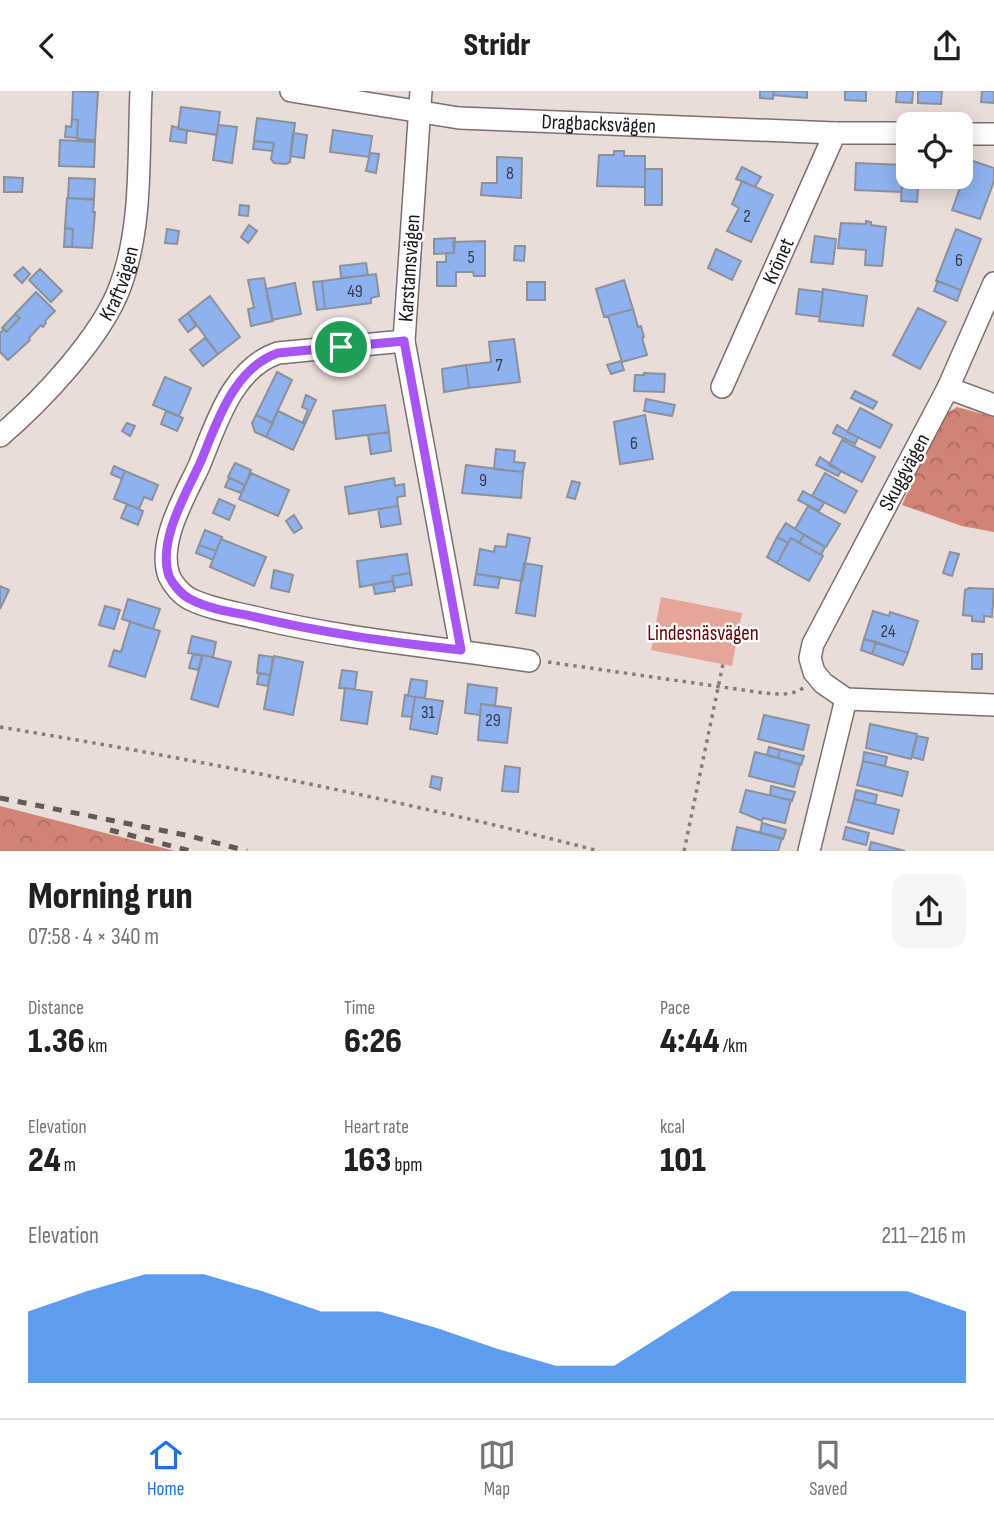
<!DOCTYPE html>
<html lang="en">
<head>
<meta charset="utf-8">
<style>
	:root { --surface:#fff; --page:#f6f6f6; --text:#202124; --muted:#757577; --line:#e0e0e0; --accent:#1a73e8 }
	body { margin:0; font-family:"Sofia Sans Condensed",sans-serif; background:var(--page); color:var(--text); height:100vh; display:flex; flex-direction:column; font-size:26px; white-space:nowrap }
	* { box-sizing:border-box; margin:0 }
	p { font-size:23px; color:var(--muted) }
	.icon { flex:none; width:38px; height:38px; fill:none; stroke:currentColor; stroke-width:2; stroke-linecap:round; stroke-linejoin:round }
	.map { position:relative; height:760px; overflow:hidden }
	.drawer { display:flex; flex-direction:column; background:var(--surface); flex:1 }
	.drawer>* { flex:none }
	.controls { position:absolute; left:896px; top:21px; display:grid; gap:14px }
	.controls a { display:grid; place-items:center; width:77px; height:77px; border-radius:14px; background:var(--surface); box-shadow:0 4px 18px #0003; font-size:35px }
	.pin { position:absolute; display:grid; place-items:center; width:60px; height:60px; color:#fff; margin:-30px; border:4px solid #fff; border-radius:50%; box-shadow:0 2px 7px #0007 }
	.round { display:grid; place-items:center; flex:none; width:74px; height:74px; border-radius:14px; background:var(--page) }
	.headline { display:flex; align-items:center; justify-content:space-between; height:119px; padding:0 28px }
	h1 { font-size:38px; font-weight:800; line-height:52px }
	.figures { display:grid; grid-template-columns:repeat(3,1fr); gap:10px; height:119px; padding:7px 28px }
	.figures div { display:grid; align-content:center }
	.figures b { font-size:35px; font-weight:800 }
	.figures small { font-size:19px; font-weight:400 }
	.figures p { font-size:19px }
	.chart { height:196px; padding:14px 28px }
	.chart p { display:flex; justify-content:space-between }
	.chart svg { width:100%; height:126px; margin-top:7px; fill:var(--accent); opacity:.7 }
	header { display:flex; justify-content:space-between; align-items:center; height:91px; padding:0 28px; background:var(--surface); font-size:32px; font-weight:800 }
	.tab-bar { display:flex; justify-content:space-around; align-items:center; height:98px; border-top:2px solid var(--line); background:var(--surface); font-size:19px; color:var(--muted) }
	.tab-bar a { display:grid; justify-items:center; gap:4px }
	.tab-bar .current { color:var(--accent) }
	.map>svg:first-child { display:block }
	.green { fill:#e5a599 }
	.forest { fill:url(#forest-crowns) }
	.building { fill:#8eb2f0; stroke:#8b919b; stroke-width:2 }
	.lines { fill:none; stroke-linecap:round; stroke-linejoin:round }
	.minor-casing { stroke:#7c6f6d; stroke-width:24 }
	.path { stroke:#867c7a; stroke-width:3.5; stroke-dasharray:3.5 5; stroke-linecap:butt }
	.minor { stroke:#fff; stroke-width:21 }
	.rail { stroke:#625a59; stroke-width:5; stroke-dasharray:9 9; stroke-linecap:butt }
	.route-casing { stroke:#fff; stroke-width:14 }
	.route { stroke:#a855f7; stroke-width:9 }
	.labels { text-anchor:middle; stroke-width:5; stroke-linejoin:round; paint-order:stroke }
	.number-label { font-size:18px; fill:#373c4b }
	.street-label { font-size:21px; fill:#1a1514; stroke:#fff }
	.park-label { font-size:21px; fill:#630200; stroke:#fff }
</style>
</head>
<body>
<header><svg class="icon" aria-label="back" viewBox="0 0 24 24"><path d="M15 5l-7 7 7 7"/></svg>Stridr<svg class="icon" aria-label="share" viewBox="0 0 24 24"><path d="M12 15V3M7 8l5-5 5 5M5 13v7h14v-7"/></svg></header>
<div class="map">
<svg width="994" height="760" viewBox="0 0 994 760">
	<defs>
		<pattern id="forest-crowns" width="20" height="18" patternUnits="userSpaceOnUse" patternTransform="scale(1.75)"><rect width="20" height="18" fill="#d18476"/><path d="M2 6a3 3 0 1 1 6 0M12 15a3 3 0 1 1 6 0" fill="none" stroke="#a96b60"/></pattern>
	</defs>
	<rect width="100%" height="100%" fill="#eadcd9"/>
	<path class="green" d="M661,506l81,16 -10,53 -81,-16z"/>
	<path class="forest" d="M957,316l37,10v115l-32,-6 -60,-21 39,-88z
		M0,715l12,3 163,42h-175z"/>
	<path class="building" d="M73,0l25,1 -3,48 -18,-1 1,-19 -6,-1z
		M760,0h14l-1,8 -13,-1z
		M774,0h33v7l-34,-3z
		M845,0h21v10l-21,-1z
		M897,0h16l-1,12 -16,-1z
		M918,0h24l-1,13 -23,-1z
		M982,0h12v12l-13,-1z
		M181,16l39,5 -3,23 -39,-6z
		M257,27l38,5 -5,39 -4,2 -12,-1 -3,-4 3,-16 -20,-2z
		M72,28l6,1 -1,18 -12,-1 1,-11 5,1z
		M218,34l19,2 -5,36 -19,-3z
		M172,35l15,5 -1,12 -16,-2z
		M333,39l39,6 -3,21 -39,-5z
		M293,42l14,2 -3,23 -14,-2z
		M60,49l35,2 -1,25 -35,-1z
		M254,50l20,2 -2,8 -19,-2z
		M614,60h10v5h21v31l-48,-1 2,-31h15z
		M370,62l9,1 -3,19 -10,-2z
		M497,66l25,1 -1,40 -40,-3 1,-12h15z
		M970,69l24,8v13l-14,38 -28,-9z
		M856,72l47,2 -1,27 -47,-2z
		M742,76l19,10 -6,10 -19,-8z
		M645,78h17v36h-17z
		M902,85l17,1 -2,25 -16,-1z
		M4,86l19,1 -1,14h-18z
		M69,87l26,1 -1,20 -26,-1z
		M742,90l31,14 -22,47 -24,-11 12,-23 -7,-4z
		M67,107l27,2 -1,12h2l-3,36 -20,-1 1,-18 -8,-1z
		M240,114l9,1 -1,10 -9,-1z
		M866,130l5,1v3l15,2 -4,39 -17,-1 1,-15 -28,-2 3,-25 25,1z
		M249,134l8,6 -9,12 -7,-6z
		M65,137l8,1 -1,18h-8z
		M167,138l12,2 -2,13 -12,-1z
		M956,138l25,10 -20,51 -25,-9z
		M815,145l21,3 -3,25 -22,-2z
		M455,147l-1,15 -20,1v-15z
		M485,150v35h-11l-1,-4h-17v14h-19v-24h9v-9h8l-1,-11z
		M515,155h10l-1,15 -10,-1z
		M716,158l25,12 -9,19 -24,-12z
		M366,172l2,12 -27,3 -1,-12z
		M23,176l7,7 -8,9 -8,-8z
		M40,178l22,22 -11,11 -22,-22z
		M376,183l3,22 -8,2v5l-46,6 -3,-28z
		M264,187l9,43 -22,5 -3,-17 6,-1 -6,-28z
		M624,189l9,29 -29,8 -8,-28z
		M322,190l3,28 -8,1 -4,-28z
		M938,190l23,9 -4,11 -23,-10z
		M527,191h18v18h-18z
		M295,192l6,31 -29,6 -6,-31z
		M799,198l24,3 -3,25 -24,-3z
		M823,198l44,7 -4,30 -44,-5z
		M36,201l19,19 -10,10 1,2 -3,4 -2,-2 -12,13 1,2 -22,20 -8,-8v-19l4,-4 2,3 14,-14 -5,-4z
		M210,205l30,41 -22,17 -30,-41z
		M918,217l28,14 -26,47 -27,-14z
		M633,218l5,18 3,-1 3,11 -2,1 5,17 -25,7 -14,-46z
		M188,222l8,13 -8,6 -9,-12z
		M15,223l5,4 -14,14 -4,-4z
		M205,247l13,16 -15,12 -13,-16z
		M514,248l6,43 -51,6 -3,-23 25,-3 -2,-20z
		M621,270l3,9 -13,4 -4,-9z
		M466,274l3,23 -25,4 -2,-23z
		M277,281l15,8 -20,43 -16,-8z
		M644,282l21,1 -1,18 -30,-1 1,-16h9z
		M165,286l26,11 -12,28 -26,-11z
		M855,300l22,11 -4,7 -22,-11z
		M306,304l10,5 -11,24 -2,-2 5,-12 -6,-3z
		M646,308l29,6 -3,11 -28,-5z
		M385,314l4,27 -53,7 -3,-28z
		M860,317l32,17 -12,23 -33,-16z
		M166,320l17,7 -6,13 -16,-7z
		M278,320l27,13 -12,26 -27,-13z
		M256,324l17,8 -7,14 -11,-5 -3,-9z
		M645,324l8,44 -33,5 -6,-42z
		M127,332l8,3 -5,10 -8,-5z
		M837,334l21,13 -3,6 -22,-11z
		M389,341l2,19 -20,3 -3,-19z
		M842,349l33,17 -13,25 -33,-17z
		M496,358l19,2 -1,11 11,1 -2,9 -29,-3z
		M820,366l21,14 -3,5 -22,-11z
		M235,372l16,7 -6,15 -17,-8z
		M466,374l57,7 -2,26 -59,-5z
		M114,375l11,5 -3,8 -11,-5z
		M125,380l33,14 -6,15 -8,-3 -5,12 -25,-10z
		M251,382l38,17 -11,26 -39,-17z
		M825,382l32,18 -12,22 -33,-17z
		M229,387l16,7 -4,8 -16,-6z
		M394,387l1,8 9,-2 1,12 -8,1 1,9 -49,8 -4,-27z
		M572,390l8,2 -5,16 -8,-2z
		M803,400l21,12 -5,8 -21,-11z
		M219,408l16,7 -6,14 -16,-7z
		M127,413l16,7 -5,14 -17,-7z
		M398,415l3,18 -20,3 -3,-18z
		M808,415l32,18 -14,23 -31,-18z
		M294,424l8,13 -8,5 -8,-12z
		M786,432l18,12 -5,8 -8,-5 -3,5 -11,-6z
		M205,439l17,7 -6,14 -17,-6z
		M508,443l22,4 -8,43 -46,-7 4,-25 14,3 1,-6 11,1z
		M804,444l21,12 -4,8 -22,-12z
		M777,446l11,6 -11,20 -10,-6z
		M791,447l32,18 -14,25 -32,-18z
		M221,448l45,18 -12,29 -44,-19z
		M199,454l17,6 -3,9 -17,-7z
		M950,461l9,2 -7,22 -9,-3z
		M407,463l3,19 -18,3 1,5 -33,6 -3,-26z
		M524,472l18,3 -7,50 -19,-3z
		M274,479l19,5 -4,17 -18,-4z
		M410,482l2,12 -18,3 -2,-12z
		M476,483l24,3 -2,11 -24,-3z
		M393,490l2,10 -20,3 -2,-10z
		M0,495l9,4 -9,19z
		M969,497l25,1 -2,28 -8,-1v6l-12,-1v-5l-9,-1 2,-25z
		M128,508l32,10 -7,20 -31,-10z
		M105,515l15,4 -6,19 -15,-4z
		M873,520l16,5 1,-4 28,9 -10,32 -44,-14z
		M130,531l30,9 -15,46 -36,-11 5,-16 7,2z
		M192,545l24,6 -3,15 -25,-4z
		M864,548l12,3 -4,12 -11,-4z
		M876,551l32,11 -5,12 -31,-11z
		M193,563l9,2 -4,14 -9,-2z
		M972,563h10v15h-10z
		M203,564l28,7 -13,45 -27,-8z
		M259,564l14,2 -3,18 -13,-2z
		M274,565l29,6 -10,53 -29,-6z
		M342,579l15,2 -2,17 -16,-1z
		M259,582l11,2 -2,11 -11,-2z
		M411,588l16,2 -2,17 -17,-2z
		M468,593l29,4 -2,18 -14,-2 -1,11 -15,-2z
		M345,597l27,4 -5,32 -26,-4z
		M405,604l10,2 -3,20 -10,-1z
		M415,606l28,4 -6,33 -27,-5z
		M481,613l30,4 -4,35 -29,-3z
		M764,624l45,10 -6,25 -45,-11z
		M870,633l47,10 -6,25 -45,-11z
		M917,645l11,2 -5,22 -11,-3z
		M769,656l11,3 -2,8 -11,-3z
		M780,659l24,6 -3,9 -23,-7z
		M755,661l45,12 -6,23 -45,-11z
		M864,661l23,5 -2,9 -22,-5z
		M863,670l45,11 -6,24 -45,-11z
		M505,675l15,2 -2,24 -16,-1z
		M432,685l10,2 -2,12 -10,-3z
		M771,695l24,6 -3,9 -22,-6z
		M746,699l45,10 -6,23 -22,-5 -1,3 -22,-9z
		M856,699l21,5 -2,9 -21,-5z
		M854,708l45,11 -6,24 -45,-12z
		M762,732l24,7 -3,9 -23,-6z
		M737,736l45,11 -4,13 -46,-1z
		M846,736l23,6 -3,12 -23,-6z
		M871,751l34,9h-36z"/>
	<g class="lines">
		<g class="minor-casing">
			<g id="minor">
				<path id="s1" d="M291,0l168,27 376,15h73"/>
				<path d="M421,0l-17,250 57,309"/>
				<path d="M961,43h33"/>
				<path d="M994,192l-46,105 -135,256 -3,14 4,14 9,11 23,16 148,6"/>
				<path d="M404,250l-126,12c-46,15 -62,72 -79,113 -14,30 -42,76 -30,110 4,9 13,19 21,23 22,11 49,14 72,20 88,21 178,28 267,42"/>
				<path id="s2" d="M722,296l113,-254"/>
				<path d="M948,297l46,17"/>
				<path id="s3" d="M0,345c41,-35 101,-98 120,-149 23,-61 18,-132 21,-196"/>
				<path d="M809,760l37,-152"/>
			</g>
		</g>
		<path class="path" d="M548,571l216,31c13,1 28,3 39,-5
			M0,636c201,33 402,73 599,124
			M684,760l39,-187"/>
		<use href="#minor" class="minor"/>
		<path class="rail" d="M0,707l190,38 57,15
			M110,739l81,21"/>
	</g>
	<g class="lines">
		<g class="route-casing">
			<path id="route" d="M404,250l57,309c-71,-8 -140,-17 -210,-34 -20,-4 -42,-7 -61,-17 -8,-4 -17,-14 -21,-23 -12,-35 18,-84 32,-115 16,-39 33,-93 77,-108z"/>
		</g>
		<use href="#route" class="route"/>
	</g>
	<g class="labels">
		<g class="number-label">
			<text x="510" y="88">8</text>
			<text x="747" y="131">2</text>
			<text x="471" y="172">5</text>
			<text x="959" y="175">6</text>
			<text x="355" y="206">49</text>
			<text x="499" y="280">7</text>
			<text x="634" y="358">6</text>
			<text x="483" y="395">9</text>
			<text x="888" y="546">24</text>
			<text x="428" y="627">31</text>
			<text x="493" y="635">29</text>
		</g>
		<g class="street-label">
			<text dy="7" stroke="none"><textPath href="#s1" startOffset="310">Dragbacksvägen</textPath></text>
			<text dy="7" stroke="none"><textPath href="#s2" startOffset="138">Krönet</textPath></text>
			<text transform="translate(409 177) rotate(-86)" y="7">Karstamsvägen</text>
			<text dy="7" stroke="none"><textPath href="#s3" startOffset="196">Kraftvägen</textPath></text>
			<text transform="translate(904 381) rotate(-62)" y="7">Skuggvägen</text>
		</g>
		<g class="park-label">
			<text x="703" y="549">Lindesnäsvägen</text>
		</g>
	</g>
</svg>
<div class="controls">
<a><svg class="icon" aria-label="locate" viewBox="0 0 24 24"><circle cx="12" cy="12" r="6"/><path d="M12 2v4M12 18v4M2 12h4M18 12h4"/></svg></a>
</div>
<div class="pin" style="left:341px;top:256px;background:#1e9e55"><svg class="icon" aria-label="arrive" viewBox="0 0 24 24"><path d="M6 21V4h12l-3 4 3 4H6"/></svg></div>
</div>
<section class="drawer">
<div class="headline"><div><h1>Morning run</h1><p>07:58 · 4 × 340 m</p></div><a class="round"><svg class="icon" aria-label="share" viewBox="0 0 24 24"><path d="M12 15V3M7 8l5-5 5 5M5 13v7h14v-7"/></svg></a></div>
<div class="figures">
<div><p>Distance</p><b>1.36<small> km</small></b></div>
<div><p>Time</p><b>6:26</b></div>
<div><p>Pace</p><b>4:44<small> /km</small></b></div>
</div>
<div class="figures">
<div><p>Elevation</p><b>24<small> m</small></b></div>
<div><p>Heart rate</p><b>163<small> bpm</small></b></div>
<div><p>kcal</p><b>101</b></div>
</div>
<div class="chart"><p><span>Elevation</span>211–216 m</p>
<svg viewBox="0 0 160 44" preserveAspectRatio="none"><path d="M0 44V19L10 12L20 6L30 6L40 12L50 19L60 19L70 25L80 32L90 38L100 38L110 25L120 12L130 12L140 12L150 12L160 19V44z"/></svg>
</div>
</section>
<nav class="tab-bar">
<a class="current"><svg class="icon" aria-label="home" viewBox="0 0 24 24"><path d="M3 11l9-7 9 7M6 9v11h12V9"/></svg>Home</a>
<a><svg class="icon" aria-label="map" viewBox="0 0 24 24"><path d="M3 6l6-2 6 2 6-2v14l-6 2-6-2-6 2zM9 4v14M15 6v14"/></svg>Map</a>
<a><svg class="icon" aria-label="saved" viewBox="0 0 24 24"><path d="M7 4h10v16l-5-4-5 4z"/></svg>Saved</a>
</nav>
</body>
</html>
